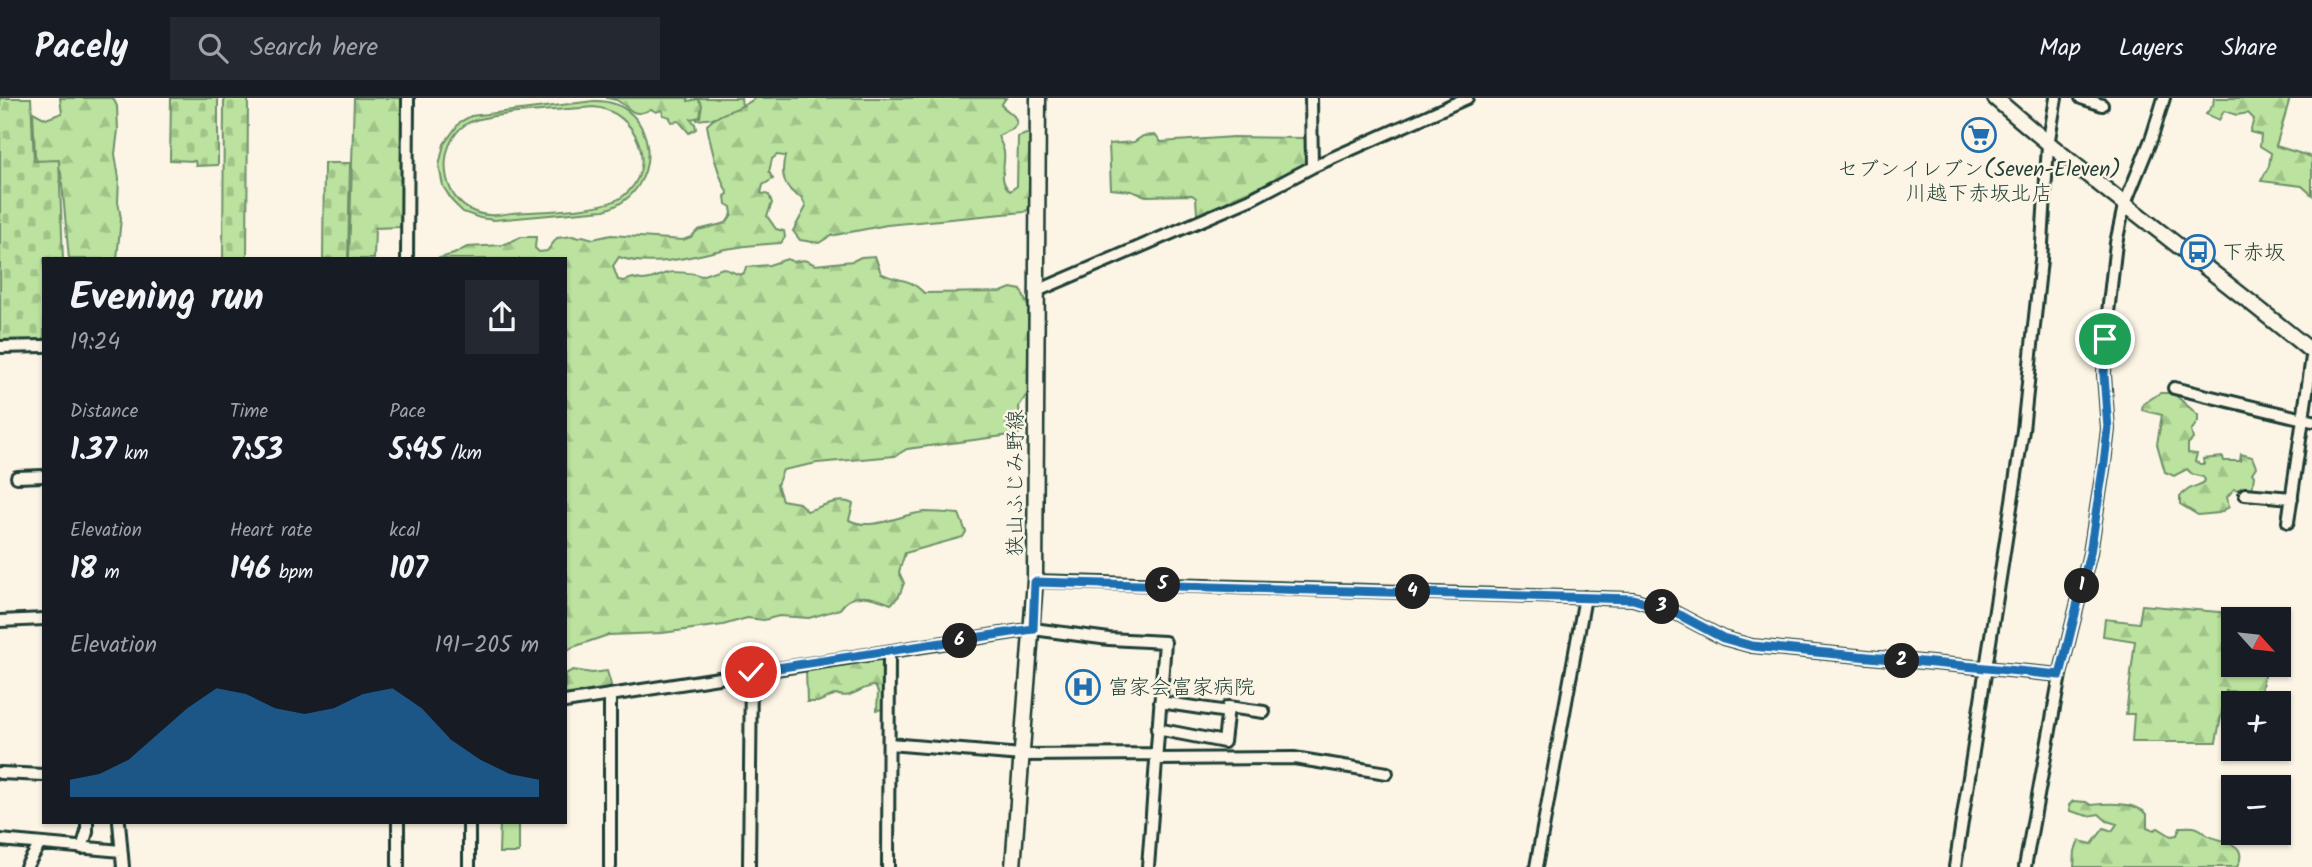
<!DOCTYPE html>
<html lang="en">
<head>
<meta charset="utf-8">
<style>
	:root { --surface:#171b24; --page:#242831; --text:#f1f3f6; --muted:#9ea1a6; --line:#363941; --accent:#1f6fb2 }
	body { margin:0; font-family:Kalam,"Klee One",sans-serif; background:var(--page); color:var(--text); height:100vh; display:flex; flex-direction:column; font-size:26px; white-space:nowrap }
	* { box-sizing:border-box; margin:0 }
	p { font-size:23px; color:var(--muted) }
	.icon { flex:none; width:38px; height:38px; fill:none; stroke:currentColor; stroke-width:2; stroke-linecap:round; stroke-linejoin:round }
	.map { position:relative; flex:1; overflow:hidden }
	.side { position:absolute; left:42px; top:159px; width:525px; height:567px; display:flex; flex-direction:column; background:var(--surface); border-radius:0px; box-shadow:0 2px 5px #0004 }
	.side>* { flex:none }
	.needle { width:46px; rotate:117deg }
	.tools { position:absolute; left:2221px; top:509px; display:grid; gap:14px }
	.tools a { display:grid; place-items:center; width:70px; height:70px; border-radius:0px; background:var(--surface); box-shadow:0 2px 5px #0004; font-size:35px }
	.pin { position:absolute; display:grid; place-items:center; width:60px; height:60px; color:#fff; margin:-30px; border:4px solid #fff; border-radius:50%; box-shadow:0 2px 7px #0007 }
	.km { position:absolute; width:35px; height:35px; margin:-18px; border-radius:50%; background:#222; color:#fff; font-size:19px; line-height:35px; text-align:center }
	.round { display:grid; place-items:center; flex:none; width:74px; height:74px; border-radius:0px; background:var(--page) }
	.overview { display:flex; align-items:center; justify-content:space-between; height:119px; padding:0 28px }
	h1 { font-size:38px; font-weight:600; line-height:52px }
	.metrics { display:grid; grid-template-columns:repeat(3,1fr); gap:10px; height:119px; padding:7px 28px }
	.metrics div { display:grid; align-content:center }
	.metrics b { font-size:30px; font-weight:600 }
	.metrics small { font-size:19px; font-weight:400 }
	.metrics p { font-size:19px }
	.chart { height:196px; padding:14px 28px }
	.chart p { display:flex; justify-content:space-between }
	.chart svg { width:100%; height:126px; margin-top:7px; fill:var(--accent); opacity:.7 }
	header { display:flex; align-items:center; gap:42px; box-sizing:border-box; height:98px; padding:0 35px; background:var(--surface); border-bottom:2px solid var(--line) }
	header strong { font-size:33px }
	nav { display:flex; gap:38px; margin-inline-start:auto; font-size:24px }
	.search { width:490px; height:63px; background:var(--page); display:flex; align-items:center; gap:18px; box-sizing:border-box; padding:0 24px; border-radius:0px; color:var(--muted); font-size:26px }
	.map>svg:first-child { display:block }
	.grass { fill:#bbe29e; stroke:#6d9069; stroke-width:2; fill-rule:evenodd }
	.forest { fill:url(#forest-firs); stroke:#6d9069; stroke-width:2 }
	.cemetery { fill:url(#cemetery-stones); stroke:#6d9069; stroke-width:2 }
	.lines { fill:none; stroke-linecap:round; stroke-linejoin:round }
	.minor-casing { stroke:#1f3d34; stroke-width:16 }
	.major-casing { stroke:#1f3d34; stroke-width:19 }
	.minor { stroke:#fcf5e5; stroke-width:10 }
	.major { stroke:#fcf5e5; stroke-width:14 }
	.route-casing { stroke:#fff; stroke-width:14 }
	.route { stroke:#1f6fb2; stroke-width:9 }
	.labels { text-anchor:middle; stroke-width:5; stroke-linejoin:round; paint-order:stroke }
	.poi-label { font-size:21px; fill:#1f3d34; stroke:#fcf5e5; text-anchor:start }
	.street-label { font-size:21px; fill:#1f3d34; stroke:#fcf5e5 }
</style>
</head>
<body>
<header>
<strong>Pacely</strong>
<div class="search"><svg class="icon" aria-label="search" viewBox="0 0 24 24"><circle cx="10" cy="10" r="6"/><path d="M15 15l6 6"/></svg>Search here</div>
<nav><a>Map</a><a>Layers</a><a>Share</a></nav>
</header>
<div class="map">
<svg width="2312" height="769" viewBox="0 0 2312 769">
	<defs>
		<pattern id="forest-firs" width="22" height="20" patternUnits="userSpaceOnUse" patternTransform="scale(1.75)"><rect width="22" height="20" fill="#bbe29e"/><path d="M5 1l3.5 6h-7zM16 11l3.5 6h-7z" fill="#a0c389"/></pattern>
		<pattern id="cemetery-stones" width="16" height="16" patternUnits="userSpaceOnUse" patternTransform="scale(1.75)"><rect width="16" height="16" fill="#bbe29e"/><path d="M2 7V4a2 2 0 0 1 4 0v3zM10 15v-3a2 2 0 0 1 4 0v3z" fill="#a0c389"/></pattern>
	</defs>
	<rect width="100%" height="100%" fill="#fcf5e5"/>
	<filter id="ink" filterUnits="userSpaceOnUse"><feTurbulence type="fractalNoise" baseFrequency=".0143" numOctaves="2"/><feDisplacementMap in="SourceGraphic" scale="14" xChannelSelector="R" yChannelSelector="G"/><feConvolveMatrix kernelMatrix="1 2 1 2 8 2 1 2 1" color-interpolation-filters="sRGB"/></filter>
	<g filter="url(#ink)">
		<path class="grass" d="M695,0h46l2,17 -46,5z
			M594,3c66,-2 73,92 10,109l-110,10 -14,-2 -17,-6 -10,-10 -10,-16 -4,-20 5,-22 16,-22 11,-6zM593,9c44,3 68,62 29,90 -20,14 -84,14 -110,16 -13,2 -25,4 -37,-1 -36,-13 -39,-68 -9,-88 19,-12 101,-14 127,-17z
			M500,725h19v30h-20z"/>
		<path class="forest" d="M60,0h53l4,8 1,24 -3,24 4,24 -1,24 3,16 -4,41h-48l-8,-86 -3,-8 -21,-4 -2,-6 -2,-43 13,7 16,-6z
			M354,0h52l-5,129 -26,1 -1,31h-25z
			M606,0h82v3l10,-2 4,6 -2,12 -9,2 4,5 1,5 -7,4 -10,-12 -8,1 -1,-5 -7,-2 -1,-5 -6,2 -5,-3c-18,10 -21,-1 -33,-8 -1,-1 -11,-3 -12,-3z
			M755,0h251l-5,7 13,11 3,7 -4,6 -15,7c2,5 5,10 6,16 2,15 -7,27 6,39l7,-5 1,-49 11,-4 4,2v65l-3,8 -6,4 -137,13 -57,11 -11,7 -19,-3 -7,-9 13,-24 -4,-9c-18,-8 -22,-23 -17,-42l-8,-1 -5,4 -3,13 4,7 -10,6 -2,8 8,2 3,8 -5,13 9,13 8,2 1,6 -4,6c-19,1 -37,3 -55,6 -33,7 -74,20 -107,8l-6,9 5,14 6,1 9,-3c13,5 22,-1 34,-5 5,-2 30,0 34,3l22,-8 17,7 4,-2 2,-6 23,-2 18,-6 7,3c9,-3 13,-2 21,3l38,-4 8,-4 14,-1 6,17c18,10 25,2 43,20l77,-1 10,-4 10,2 11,26 -2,74 -11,16 2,26 -3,2 -111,15 -12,7 -78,7 -34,7 -6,15 5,15 17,3 8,8c14,-4 33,-15 46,-7l-4,16c23,12 51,-6 76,-8 11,0 23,1 34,2l7,18 -3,5 -58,16 -6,19 5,11 -5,13 -8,8c-17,-7 -39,-14 -51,5l-31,9 -30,-2 -15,4 -17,-2 -24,7 -61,8 -54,2 -35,12 -8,6v-394h-129l18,-5 13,-7 36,-2 18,-8h15l-1,11 4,4 8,-1 10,-13 16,-2 5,2 5,-2 10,3 18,-4 72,5 8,-3 7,-7 28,-7 6,-9 -1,-7 -5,-3 -1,-8 3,-2c-11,-22 -17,-46 -21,-69 14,-15 35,-15 48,-27z
			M2214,0h76l-14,48 36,11v38l-10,-9 -41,-5 8,-15 2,-13 -11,-7 1,-11 -11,-3 4,-13 -6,-6 -11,2 -13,-4 -5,9 -13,-6 7,-9z
			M1156,37l5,7 73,-5 72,1 3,28 -74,31 -30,17h-8l-1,-16 -4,-3 -46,1 -15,-5 -20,-2 -2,-45 25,-2 9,-6z
			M2160,295h13l25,22v6l-7,10 2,8 -5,5v9l9,1 -2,7 5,3h4l-1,-5 20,-2 1,4h16l1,-7 11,3 4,10 -4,6 2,3 -2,15 -18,-2 -7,8 2,10 -10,6 -21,2 -18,-11v-8l9,-7 14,-6 2,-3 -2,-3 -11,-3 -5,-5 -13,7 -9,-4 -8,-28 5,-29 -20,-5 1,-6z
			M2142,507l132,12 -1,2 -40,1v45h33l-5,28 -35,-2 -10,51h-84l2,-28h-8l9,-73 -32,-5 2,-17 34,4z
			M883,559l4,8 -1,44 -9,1 1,-18 -3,-6c-15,0 -24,15 -39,8l-18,8h-11l-1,-33z
			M573,572l19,3 15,-2 4,14 -1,7 -36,7 -9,-2v-23z
			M2073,703l13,1 5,3c17,-2 44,-3 56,9v13l7,3 4,-2 13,8 6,-1 3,-8c5,0 13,-1 17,1 6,1 7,7 14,9 16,5 38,8 26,30h-163l1,-16 4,-10 13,3 12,-16 8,3 5,-7 -10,-3 -8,-7 -11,2 -18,-5 -1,-6z"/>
		<path class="cemetery" d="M0,0h31l3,63 25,-1 4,99h-19v84l-44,1z
			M171,0h47v67l-22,1 -1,-5 -25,-1z
			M224,0h24l-1,161h-24z
			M324,65h26l-2,96h-25z"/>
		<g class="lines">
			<g class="minor-casing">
				<path id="minor" d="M1311,0l1,69
					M2081,0l21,7
					M407,161l1,-161
					M1037,193l214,-92 61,-32 155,-69
					M0,249l44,-1
					M2174,290l138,33
					M17,379l27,-1
					M2245,396l47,4
					M2288,424l24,-165
					M1035,483l598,18 39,12 51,27 29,8 308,29
					M0,523l44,-2
					M565,604l468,-73 76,10 56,3 -17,225
					M1160,604l68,10
					M1157,631l67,13 4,-35 36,5
					M889,646l133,11 134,-1
					M1156,661l138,-1 93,15
					M0,675l44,2
					M119,724l4,45
					M0,742l121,11
					M82,750l5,-16v-10
					M26,769l14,-23
					M398,769v-45
					M469,769v-45
					M610,769v-172
					M749,769l2,-195
					M888,769l1,-215
					M1536,769l49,-270
					M1955,769l68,-437 18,-170 7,-115 8,-47
					M2025,769l35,-192 30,-122 14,-90 4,-34 -4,-54 1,-36 11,-96 8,-37 28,-69 12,-39"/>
			</g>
			<g class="major-casing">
				<path id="major" d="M1995,0c102,89 212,167 317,254
					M1013,769l22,-286 3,-483"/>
			</g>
			<use href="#minor" class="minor"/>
			<use href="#major" class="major"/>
		</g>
	</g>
	<g class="lines" filter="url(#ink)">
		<g class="route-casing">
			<path id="route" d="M751,574l282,-43 2,-47 598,17 39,12 51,27 29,8 308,29 30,-122 14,-90 4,-34 -4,-54 1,-36"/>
		</g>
		<use href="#route" class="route"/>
	</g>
	<defs>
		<g id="supermarket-ring" transform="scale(1.75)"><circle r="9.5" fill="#fcf5e5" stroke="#1f6fb2" stroke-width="1.5"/><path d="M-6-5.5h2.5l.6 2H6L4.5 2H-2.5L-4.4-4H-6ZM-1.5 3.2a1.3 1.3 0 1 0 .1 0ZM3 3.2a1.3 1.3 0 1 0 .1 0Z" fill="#1f6fb2"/></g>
		<g id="bus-ring" transform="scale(1.75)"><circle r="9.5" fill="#fcf5e5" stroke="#1f6fb2" stroke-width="1.5"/><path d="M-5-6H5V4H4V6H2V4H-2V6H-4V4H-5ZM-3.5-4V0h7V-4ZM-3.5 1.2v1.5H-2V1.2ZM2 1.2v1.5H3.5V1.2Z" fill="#1f6fb2"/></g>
		<g id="hospital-ring" transform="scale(1.75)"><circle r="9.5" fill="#fcf5e5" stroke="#1f6fb2" stroke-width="1.5"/><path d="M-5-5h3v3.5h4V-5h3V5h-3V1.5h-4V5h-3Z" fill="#1f6fb2"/></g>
	</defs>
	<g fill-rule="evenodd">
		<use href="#supermarket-ring" x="1979" y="37"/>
		<use href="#bus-ring" x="2198" y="154"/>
		<use href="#hospital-ring" x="1083" y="589"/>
	</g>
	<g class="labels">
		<g class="poi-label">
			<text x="1979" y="78" text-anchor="middle">セブンイレブン(Seven-Eleven)<tspan x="1979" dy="24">川越下赤坂北店</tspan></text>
			<text x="2222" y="161">下赤坂</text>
			<text x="1108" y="596">富家会富家病院</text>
		</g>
		<g class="street-label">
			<text transform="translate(1015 385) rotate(-90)" y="7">狭山ふじみ野線</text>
		</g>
	</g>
</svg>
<div class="tools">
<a><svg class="needle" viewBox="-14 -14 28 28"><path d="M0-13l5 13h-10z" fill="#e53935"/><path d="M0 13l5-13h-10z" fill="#9ea1a6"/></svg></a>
<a>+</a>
<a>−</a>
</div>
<div class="pin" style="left:2105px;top:241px;background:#1e9e55"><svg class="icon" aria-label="arrive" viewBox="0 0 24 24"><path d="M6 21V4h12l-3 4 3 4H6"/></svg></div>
<div class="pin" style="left:751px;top:574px;background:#d93025"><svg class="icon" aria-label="check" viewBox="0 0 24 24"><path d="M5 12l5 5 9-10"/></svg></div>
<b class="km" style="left:2082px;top:488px">1</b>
<b class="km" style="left:1902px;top:563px">2</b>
<b class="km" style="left:1662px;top:509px">3</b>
<b class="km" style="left:1413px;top:494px">4</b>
<b class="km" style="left:1163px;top:487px">5</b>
<b class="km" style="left:960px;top:543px">6</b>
<section class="side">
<div class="overview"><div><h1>Evening run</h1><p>19:24</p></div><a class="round"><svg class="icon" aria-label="share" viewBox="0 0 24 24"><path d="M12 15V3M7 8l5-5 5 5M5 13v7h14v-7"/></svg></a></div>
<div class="metrics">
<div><p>Distance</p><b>1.37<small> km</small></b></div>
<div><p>Time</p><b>7:53</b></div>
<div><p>Pace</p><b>5:45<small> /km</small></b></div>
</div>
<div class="metrics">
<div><p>Elevation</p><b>18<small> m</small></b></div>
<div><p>Heart rate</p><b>146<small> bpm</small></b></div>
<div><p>kcal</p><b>107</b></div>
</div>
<div class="chart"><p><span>Elevation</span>191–205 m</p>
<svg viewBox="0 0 160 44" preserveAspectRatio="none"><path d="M0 44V38L10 36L20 31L30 22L40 13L50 6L60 8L70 13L80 15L90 13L100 8L110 6L120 13L130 24L140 31L150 36L160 38V44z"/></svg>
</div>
</section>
</div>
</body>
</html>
